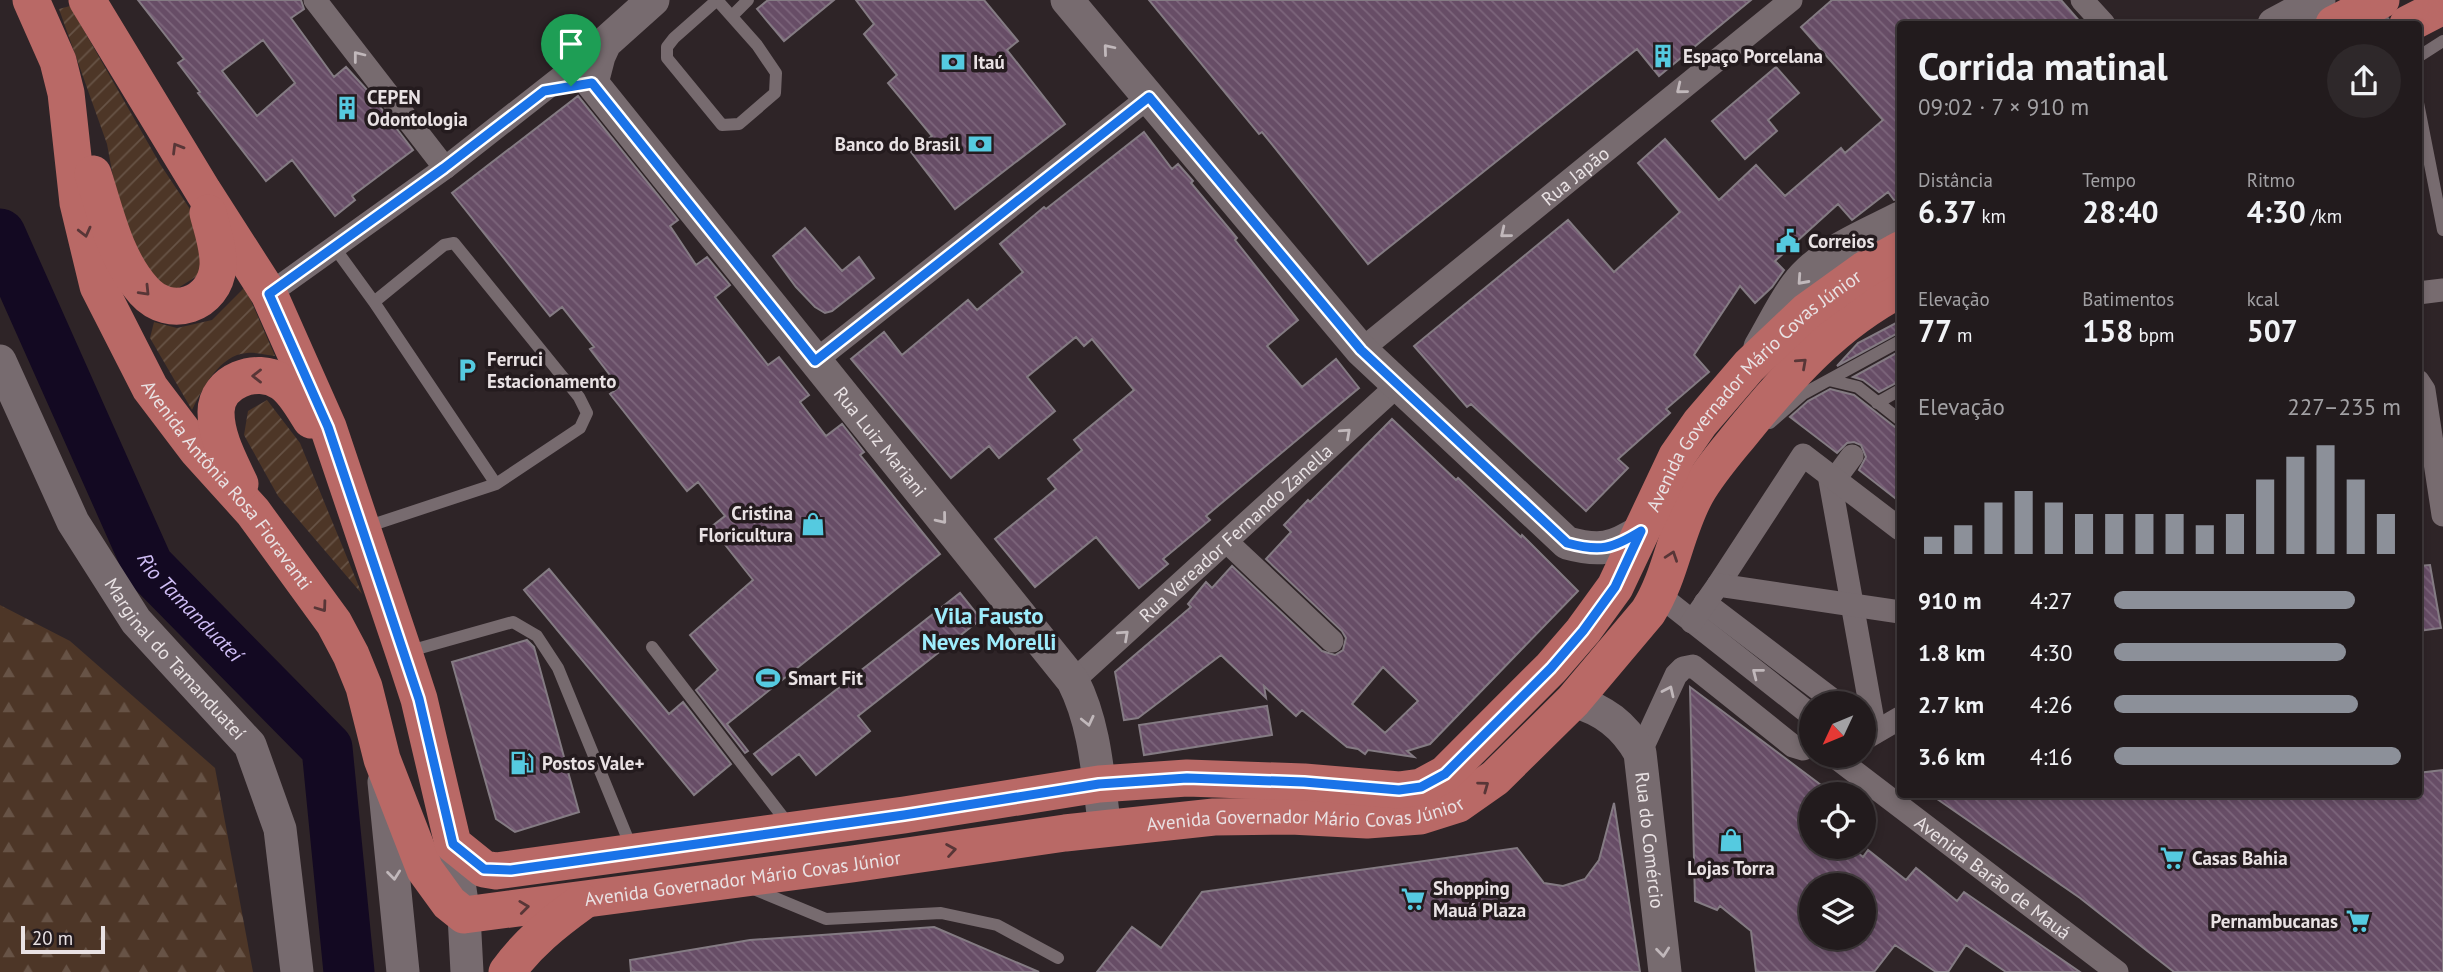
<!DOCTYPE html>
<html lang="pt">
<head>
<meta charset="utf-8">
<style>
	:root { --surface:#221b1d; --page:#2e282a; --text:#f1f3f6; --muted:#a2a1a4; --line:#3f393b; --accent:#8c9099 }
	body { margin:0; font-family:"PT Sans",sans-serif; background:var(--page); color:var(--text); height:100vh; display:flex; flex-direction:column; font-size:26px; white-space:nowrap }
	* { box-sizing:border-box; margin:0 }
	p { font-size:23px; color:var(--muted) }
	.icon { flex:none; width:38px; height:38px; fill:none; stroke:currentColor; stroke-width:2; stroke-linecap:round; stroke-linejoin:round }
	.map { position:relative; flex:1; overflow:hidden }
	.drawer { position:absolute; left:1897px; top:21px; width:525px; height:777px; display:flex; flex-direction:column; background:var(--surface); border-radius:7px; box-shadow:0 4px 10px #0003,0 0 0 2px var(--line) }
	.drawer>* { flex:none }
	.needle { width:46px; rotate:226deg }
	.buttons { position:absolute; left:1799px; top:691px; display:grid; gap:14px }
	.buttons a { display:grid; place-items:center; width:77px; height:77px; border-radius:50%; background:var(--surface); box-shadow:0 4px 10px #0003,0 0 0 2px var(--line); font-size:35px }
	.scale { position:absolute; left:21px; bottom:18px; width:84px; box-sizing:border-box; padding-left:7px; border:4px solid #e9e2e4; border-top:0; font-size:19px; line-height:24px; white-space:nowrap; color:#e9e2e4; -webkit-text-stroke:5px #241b1e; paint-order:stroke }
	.pin { position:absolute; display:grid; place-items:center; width:60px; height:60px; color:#fff; margin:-72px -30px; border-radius:50% 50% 50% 0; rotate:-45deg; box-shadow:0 0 7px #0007 }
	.pin .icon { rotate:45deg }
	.round { display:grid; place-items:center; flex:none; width:74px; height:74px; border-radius:37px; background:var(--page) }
	.head { display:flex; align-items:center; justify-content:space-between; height:119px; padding:0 21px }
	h1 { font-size:38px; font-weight:600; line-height:52px }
	.stats { display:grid; grid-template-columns:repeat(3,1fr); gap:10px; height:119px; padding:7px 21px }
	.stats div { display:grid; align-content:center }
	.stats b { font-size:30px; font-weight:600 }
	.stats small { font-size:19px; font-weight:400 }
	.stats p { font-size:19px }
	.chart { height:196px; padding:14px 21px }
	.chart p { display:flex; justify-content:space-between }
	.chart svg { width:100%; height:126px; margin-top:7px; stroke:var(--accent); stroke-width:6 }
	ul { padding:0 21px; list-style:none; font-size:23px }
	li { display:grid; grid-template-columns:112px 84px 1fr; align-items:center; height:52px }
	li i { height:18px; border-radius:9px; background:var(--accent) }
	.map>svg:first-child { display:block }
	.forest { fill:url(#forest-firs) }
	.garden { fill:url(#garden-furrows) }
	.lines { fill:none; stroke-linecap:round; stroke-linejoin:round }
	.river { stroke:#130922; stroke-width:51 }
	.building { fill:url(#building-back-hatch); stroke:#847b83; stroke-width:2; fill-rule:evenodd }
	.lane { stroke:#776b6f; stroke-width:12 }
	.street { stroke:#776b6f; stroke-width:23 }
	.secondary { stroke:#776b6f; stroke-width:33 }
	.primary { stroke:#b96966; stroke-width:37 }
	.oneway { stroke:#c1b8bb }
	.oneway2 { stroke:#583637 }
	.route-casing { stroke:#fff; stroke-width:14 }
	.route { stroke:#1a73e8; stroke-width:9 }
	.labels { text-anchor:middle; stroke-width:7; stroke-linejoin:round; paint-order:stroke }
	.poi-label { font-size:19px; font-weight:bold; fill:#e9e2e4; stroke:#241b1e; text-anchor:start }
	.street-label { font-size:19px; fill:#e9e2e4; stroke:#241b1e }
	.water-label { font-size:21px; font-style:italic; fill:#cfbdf5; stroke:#241b1e }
	.quarter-label { font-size:23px; font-weight:bold; fill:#9decfc; stroke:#241b1e }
</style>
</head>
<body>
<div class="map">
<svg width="2443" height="972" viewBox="0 0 2443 972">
	<defs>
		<pattern id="forest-firs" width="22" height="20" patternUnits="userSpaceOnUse" patternTransform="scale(1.75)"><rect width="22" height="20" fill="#4d3627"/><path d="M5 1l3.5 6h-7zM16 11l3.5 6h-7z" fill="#675346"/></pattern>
		<pattern id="garden-furrows" width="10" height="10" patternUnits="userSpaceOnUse" patternTransform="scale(1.75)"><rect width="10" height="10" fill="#4d3627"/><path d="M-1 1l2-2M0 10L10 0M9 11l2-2" fill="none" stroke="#675346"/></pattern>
		<pattern id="building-back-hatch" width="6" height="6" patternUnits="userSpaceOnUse" patternTransform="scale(1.75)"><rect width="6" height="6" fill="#674d66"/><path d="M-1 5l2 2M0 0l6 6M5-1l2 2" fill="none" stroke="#7d667c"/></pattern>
	</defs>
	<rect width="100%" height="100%" fill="#2e2427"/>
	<path class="forest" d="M0,605l70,36 145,127 38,204h-253z"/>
	<path class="garden" d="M70,6l90,158 48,72 -8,38 -25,16 -31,-15 -21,-44 -16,-87 -48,-135z
		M245,287l30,69c-9,-1 -19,-4 -28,-3 -28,2 -44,35 -55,57l-42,-72 4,-16 23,6 35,-8z
		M267,400l33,43 62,151 -84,-98 -34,-61 4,-24z"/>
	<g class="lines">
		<path class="river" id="s1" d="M0,234l148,332 179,182 22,224"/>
	</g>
	<path class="building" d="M138,0h163l3,9 -13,9 43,59 12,-10 21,23 46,60 -61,46 3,4 -20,16 -43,-56 -26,21 -68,-88 2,-1 -22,-29 6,-4zM263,40l32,43 -38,33 -35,-45z
		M768,0h66l-50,41 -27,-32z
		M856,0h128l34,41 -11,9 58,74 -110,85 -44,-57 21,-16 -44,-53 9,-8 -33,-41 10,-10z
		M1149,0h602l-92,76 -22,-27 -269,215 -106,-132 -3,2z
		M1832,0h229l21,24h-182v175l-6,1 -6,-8 -36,28 -14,-16 -63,57 9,9 -12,17 -17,16 -15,-17 -46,69 15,17 -43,37 4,4 -52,46 10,9 -42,43 -115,-107 -4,3 -53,-61 154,-126 46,52 66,-60 -42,-49 27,-24 54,61 37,-35 29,31 56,-48 4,5 38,-33 -82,-93z
		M1776,67l23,26 -31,27 9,11 -32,28 -33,-38z
		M578,96l100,124 -8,6 26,39 11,-8 23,28 -15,12 53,68 11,-8 30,38 -9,7 26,34 16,-12 22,28 -4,3 80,99 -213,170 21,27 -3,2 -49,-63 22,-20 -28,-35 63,-55 -42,-53 14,-11 -27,-34 -11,9 -77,-97 9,-7 -29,-38 4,-2 -32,-40 -12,9 -98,-123z
		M1144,132l28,37 6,-5 15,17 -2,2 46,55 -2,2 63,80 -31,26 35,41 34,-28 23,29 -153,128 4,4 -47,39 5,5 -29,24 -43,-51 -61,50 -40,-48 61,-50 -8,-10 34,-29 -8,-10 60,-50 -42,-51 -8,7 -8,-9 -49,40 28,34 -56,47 -10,-12 -38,32 -100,-119 33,-27 18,23 66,-55 9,10 46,-38 -23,-28 44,-37 2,2z
		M805,228l37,43 17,-14 15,21 -42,33 -7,2 -10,-6 -19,-20 -23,-31z
		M1900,321v11l-63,34 21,-23z
		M1900,351v30l-21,11 -16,-12 -10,-3z
		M1830,389l24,6 41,32 5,2v73l-41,-32 7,-13 -5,-12 -7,-3 -7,1 -10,10 -47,-36 18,-16z
		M1392,419l64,61 2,-2 63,59 1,-2 56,56 -148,153 -23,7 7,6 -46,-7 -3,4 -7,-5 -11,-2 -45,-37 -6,6 -32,-30 2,12 -45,-43 -83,63 -14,2 -9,-48 76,-65 -3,-3 18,-22 6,6 20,-22 90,85 13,4 8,-5 3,-12 -4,-7 -76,-72 25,-27 -7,-7 24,-25 2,2zM1383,667l35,34 -33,32 -33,-29z
		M2430,565l11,63 -23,3v-65z
		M549,569l120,145 14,-12 48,62 -37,31 -170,-205z
		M960,593l21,26 -123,97 12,15 -54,44 -17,-21 -27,21 -18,-21z
		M527,640l7,7 45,165 -64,20 -19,-13 -44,-157z
		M1690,687l143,107h-22v53h40l12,10 5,-7 38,30 10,-12 41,33 7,-9 116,80h-74l-40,-27 -18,27h-12l-41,-27 -21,27h-118l-5,-41 -31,-25 -3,4 -22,-9zM1811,886h53v52h-53z
		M1267,706l5,29 -128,20 -5,-30z
		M2443,770v202h-269l-94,-74 -150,-104h488v-21z
		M1614,803l26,169h-543l35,-45 29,21 41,-56 315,-44 27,35 19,3 22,-7 14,-19z
		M934,927l105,45h-408l-1,-12 120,-20z"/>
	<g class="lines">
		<path class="lane" d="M717,0l-43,38 -7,9v11l55,67 17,-1 36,-31 1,-20 -19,-28 -40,-45
			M2373,6l13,18
			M732,16l16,-16
			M2418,57l25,-16
			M2418,103l25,127
			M334,247l40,55 70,-57 10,-2 125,154 8,16 -7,15 -84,56 -130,43
			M374,302l122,182
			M1829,380l29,7 42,33
			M1877,403l23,-13
			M1770,423l33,-29 97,-53
			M652,647l137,178
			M406,652l107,-30 24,14 21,32 74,181
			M751,888l75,31 115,-6 56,12 61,33"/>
		<g class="street">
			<path d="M315,0l130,168"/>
			<path d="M2082,0l22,24"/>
			<path d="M2418,293l25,-3"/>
			<path d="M269,294l176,-126 158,-124"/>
			<path id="s2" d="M1361,350l430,-350"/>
			<path d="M815,361l334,-264"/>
			<path d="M2418,381l6,9 19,125"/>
			<path d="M1829,475l46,257"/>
			<path d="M1835,479l17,-23"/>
			<path d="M1227,542l105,99"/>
			<path d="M1718,585l85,-130 97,74"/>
			<path d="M1659,595l152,120"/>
			<path d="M1705,603l133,101"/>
			<path d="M1692,622l26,-37 182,27"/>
			<path id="s3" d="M1073,681l325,-296"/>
			<path d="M1864,739l36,-21"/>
			<path d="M1640,753l36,-78 7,-7 10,-2 100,80 10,3 8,-3"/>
			<path id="s4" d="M1834,756l283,216"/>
		</g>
		<g class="secondary">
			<path id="s5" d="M653,0l-48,43 -6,13 -7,27 481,598c23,45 25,98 32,148"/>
			<path d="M1067,0l294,350 206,193c33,9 45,6 74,-12"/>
			<path d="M2274,24l45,-24"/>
			<path d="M1760,347c12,-20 22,-42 36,-61 24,-33 69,-50 104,-68"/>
			<path id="s6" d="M0,361l73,161 63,99 114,124 30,84 17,143"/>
			<path id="s7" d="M1573,701c31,9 51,24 67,52l25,219"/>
			<path d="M384,782l19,190"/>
			<path d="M453,844l11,71 3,57"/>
		</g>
		<g class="primary">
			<path id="s8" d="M31,0l27,61 8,32 12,110 20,83 52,102 47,62 56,62 81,111 17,32 13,32 18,72 43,111 24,33 15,12 388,-51 213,-31 149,-16 77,-1 76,4 53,-4 38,-12 37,-26 78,-77 75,-89c23,-36 27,-80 48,-118 13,-23 31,-43 48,-64 46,-56 91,-107 156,-141"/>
			<path id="s9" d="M87,0l116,191 66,103 59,133 76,226 15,46 34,145 31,25 12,2 408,-56 195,-31 88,-6 117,4 95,8 22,-3 24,-13 106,-106 32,-37 32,-44 62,-131 23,-33 49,-57 58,-55 57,-41 36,-20"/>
			<path d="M2334,24l47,-24"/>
			<path d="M2408,24l35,-18"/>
			<path d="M93,174c13,40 22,85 51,117 26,29 71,14 74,-25 1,-18 -6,-37 -10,-53"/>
			<path d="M240,484c-10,-22 -24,-46 -24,-72 0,-31 41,-46 65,-30 13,8 22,26 30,38"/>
			<path d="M507,972c21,-29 46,-49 75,-70"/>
		</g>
	</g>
	<defs><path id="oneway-chevron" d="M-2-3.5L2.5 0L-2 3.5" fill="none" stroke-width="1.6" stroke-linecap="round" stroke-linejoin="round" transform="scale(1.75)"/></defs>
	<g class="oneway">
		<use href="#oneway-chevron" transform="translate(1108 49) rotate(-130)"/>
		<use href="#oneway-chevron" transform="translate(358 56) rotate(-128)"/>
		<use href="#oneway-chevron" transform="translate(1681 89) rotate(141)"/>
		<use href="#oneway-chevron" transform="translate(1505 233) rotate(141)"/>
		<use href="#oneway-chevron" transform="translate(1802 280) rotate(132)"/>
		<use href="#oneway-chevron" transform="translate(1346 433) rotate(-42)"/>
		<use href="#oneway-chevron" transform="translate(942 519) rotate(51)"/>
		<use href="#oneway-chevron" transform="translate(1124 635) rotate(-42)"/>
		<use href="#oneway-chevron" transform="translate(1757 673) rotate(-142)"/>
		<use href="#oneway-chevron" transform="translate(1669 691) rotate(-65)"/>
		<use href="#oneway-chevron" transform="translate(1088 721) rotate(77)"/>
		<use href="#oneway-chevron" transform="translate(394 875) rotate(84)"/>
		<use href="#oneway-chevron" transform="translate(1663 952) rotate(84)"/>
	</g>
	<g class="oneway2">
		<use href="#oneway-chevron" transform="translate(177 148) rotate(-121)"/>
		<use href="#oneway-chevron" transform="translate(85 232) rotate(76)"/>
		<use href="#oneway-chevron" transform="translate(145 291) rotate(46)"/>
		<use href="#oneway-chevron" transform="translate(1802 363) rotate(-42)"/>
		<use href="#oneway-chevron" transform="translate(257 376) rotate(-180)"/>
		<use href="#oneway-chevron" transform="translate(1672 556) rotate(-71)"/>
		<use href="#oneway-chevron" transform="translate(322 607) rotate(54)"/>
		<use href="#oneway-chevron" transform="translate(1484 786) rotate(-36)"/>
		<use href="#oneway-chevron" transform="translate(951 850) rotate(-9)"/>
		<use href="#oneway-chevron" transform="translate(524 907) rotate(-7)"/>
	</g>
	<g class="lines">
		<g class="route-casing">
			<path id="route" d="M592,83l223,278 334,-264 212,253 206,193c33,9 45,6 74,-12l-26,56 -32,44 -32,37 -106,106 -24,13 -22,3 -95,-8 -117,-4 -88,6 -195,31 -393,55 -27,-1 -31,-25 -34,-145 -36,-108 -55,-164 -59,-133 175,-126 100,-77z"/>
		</g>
		<use href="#route" class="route"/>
	</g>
	<defs>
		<g id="building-bare" transform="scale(1.89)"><path d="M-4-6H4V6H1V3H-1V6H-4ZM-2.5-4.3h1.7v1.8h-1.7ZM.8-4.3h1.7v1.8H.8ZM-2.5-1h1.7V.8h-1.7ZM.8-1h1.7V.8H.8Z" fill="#55cae0" stroke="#241b1e" stroke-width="2.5" paint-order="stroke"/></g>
		<g id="bank-bare" transform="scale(1.89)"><path d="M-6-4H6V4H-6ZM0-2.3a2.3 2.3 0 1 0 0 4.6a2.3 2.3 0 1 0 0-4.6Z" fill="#55cae0" stroke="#241b1e" stroke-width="2.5" paint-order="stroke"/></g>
		<g id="civic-bare" transform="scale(1.89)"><path d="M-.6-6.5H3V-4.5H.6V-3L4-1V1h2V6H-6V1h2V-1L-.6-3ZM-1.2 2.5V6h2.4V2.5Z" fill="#55cae0" stroke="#241b1e" stroke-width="2.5" paint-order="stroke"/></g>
		<g id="parking-bare" transform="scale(1.89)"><path d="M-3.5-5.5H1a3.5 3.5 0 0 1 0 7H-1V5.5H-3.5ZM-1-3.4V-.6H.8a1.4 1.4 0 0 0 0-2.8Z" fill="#55cae0" stroke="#241b1e" stroke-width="2.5" paint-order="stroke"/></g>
		<g id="shop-bare" transform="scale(1.89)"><path d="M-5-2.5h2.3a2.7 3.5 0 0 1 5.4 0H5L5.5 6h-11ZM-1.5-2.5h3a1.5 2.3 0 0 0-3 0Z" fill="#55cae0" stroke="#241b1e" stroke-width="2.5" paint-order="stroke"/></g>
		<g id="stadium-bare" transform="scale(1.89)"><path d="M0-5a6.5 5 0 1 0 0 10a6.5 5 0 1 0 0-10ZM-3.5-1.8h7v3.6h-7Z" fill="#55cae0" stroke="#241b1e" stroke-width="2.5" paint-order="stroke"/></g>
		<g id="fuel-bare" transform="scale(1.89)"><path d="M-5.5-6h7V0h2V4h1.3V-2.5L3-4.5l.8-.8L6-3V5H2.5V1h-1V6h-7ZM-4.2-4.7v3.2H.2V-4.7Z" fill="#55cae0" stroke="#241b1e" stroke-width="2.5" paint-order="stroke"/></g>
		<g id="supermarket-bare" transform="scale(1.89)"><path d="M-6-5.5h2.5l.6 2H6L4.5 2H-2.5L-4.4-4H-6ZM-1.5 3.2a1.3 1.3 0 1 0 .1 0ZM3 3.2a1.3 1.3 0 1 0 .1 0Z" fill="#55cae0" stroke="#241b1e" stroke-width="2.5" paint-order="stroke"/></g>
	</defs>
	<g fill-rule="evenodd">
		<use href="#building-bare" x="1663" y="56"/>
		<use href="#bank-bare" x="953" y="62"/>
		<use href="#building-bare" x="347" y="108"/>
		<use href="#bank-bare" x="980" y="144"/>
		<use href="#civic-bare" x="1788" y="241"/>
		<use href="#parking-bare" x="467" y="370"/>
		<use href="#shop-bare" x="813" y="524"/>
		<use href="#stadium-bare" x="768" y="678"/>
		<use href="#fuel-bare" x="522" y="763"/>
		<use href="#shop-bare" x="1731" y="840"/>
		<use href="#supermarket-bare" x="2172" y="858"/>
		<use href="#supermarket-bare" x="1413" y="899"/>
		<use href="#supermarket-bare" x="2358" y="921"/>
	</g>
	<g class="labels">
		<g class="poi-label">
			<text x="1683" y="63">Espaço Porcelana</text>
			<text x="973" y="69">Itaú</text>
			<text x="367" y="104">CEPEN<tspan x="367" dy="22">Odontologia</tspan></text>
			<text x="960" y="151" text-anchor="end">Banco do Brasil</text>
			<text x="1808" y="248">Correios</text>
			<text x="487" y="366">Ferruci<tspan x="487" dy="22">Estacionamento</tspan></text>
			<text x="793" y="520" text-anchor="end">Cristina<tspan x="793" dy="22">Floricultura</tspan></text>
			<text x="788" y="685">Smart Fit</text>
			<text x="542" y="770">Postos Vale+</text>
			<text x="2192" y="865">Casas Bahia</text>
			<text x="1731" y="875" text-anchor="middle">Lojas Torra</text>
			<text x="1433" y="895">Shopping<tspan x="1433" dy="22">Mauá Plaza</tspan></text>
			<text x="2338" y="928" text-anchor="end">Pernambucanas</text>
		</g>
		<g class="street-label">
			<text dy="7" stroke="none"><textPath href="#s2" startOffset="276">Rua Japão</textPath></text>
			<text dy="7" stroke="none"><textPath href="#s9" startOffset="2436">Avenida Governador Mário Covas Júnior</textPath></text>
			<text dy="7" stroke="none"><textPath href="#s5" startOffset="567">Rua Luiz Mariani</textPath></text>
			<text dy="7" stroke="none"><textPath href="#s8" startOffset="534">Avenida Antônia Rosa Fioravanti</textPath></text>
			<text dy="7" stroke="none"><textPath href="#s3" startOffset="220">Rua Vereador Fernando Zanella</textPath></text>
			<text dy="7" stroke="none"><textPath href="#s6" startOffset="348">Marginal do Tamanduateí</textPath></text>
			<text dy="7" stroke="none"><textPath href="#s8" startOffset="1881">Avenida Governador Mário Covas Júnior</textPath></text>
			<text dy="7" stroke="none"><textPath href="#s7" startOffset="175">Rua do Comércio</textPath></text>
			<text dy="7" stroke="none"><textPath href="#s4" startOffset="200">Avenida Barão de Mauá</textPath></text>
			<text dy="7" stroke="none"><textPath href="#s8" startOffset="1314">Avenida Governador Mário Covas Júnior</textPath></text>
		</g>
		<g class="water-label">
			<text dy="7" stroke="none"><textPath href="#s1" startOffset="422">Rio Tamanduateí</textPath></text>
		</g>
		<g class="quarter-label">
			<text x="989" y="624">Vila Fausto<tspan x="989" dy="26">Neves Morelli</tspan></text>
		</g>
	</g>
</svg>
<div class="buttons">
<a><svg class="needle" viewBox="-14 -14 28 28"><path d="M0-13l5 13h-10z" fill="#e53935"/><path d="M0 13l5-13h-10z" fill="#a2a1a4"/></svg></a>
<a><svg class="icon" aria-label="locate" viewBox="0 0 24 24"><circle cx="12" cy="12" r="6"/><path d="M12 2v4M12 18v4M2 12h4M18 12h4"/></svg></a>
<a><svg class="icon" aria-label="layers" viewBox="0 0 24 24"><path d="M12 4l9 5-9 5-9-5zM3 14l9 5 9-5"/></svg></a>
</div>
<div class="scale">20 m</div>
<div class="pin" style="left:571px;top:86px;background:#1e9e55"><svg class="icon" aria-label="arrive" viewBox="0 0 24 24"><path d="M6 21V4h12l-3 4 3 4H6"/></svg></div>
<section class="drawer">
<div class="head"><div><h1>Corrida matinal</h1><p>09:02 · 7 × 910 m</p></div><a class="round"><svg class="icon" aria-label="share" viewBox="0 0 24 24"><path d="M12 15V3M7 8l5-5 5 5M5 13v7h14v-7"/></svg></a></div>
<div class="stats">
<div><p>Distância</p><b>6.37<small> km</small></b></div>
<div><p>Tempo</p><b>28:40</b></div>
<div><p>Ritmo</p><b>4:30<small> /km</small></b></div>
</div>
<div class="stats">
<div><p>Elevação</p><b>77<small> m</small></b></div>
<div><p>Batimentos</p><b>158<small> bpm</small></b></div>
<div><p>kcal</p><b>507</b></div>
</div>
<div class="chart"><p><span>Elevação</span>227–235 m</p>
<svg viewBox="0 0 160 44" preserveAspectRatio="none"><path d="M5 44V38M15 44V34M25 44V26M35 44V22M45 44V26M55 44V30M65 44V30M75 44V30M85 44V30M95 44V34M105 44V30M115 44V18M125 44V10M135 44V6M145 44V18M155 44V30"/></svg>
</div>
<ul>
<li><b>910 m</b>4:27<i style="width:84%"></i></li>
<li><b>1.8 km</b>4:30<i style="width:81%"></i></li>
<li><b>2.7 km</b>4:26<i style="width:85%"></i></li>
<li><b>3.6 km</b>4:16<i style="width:100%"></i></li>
</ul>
</section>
</div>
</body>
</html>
